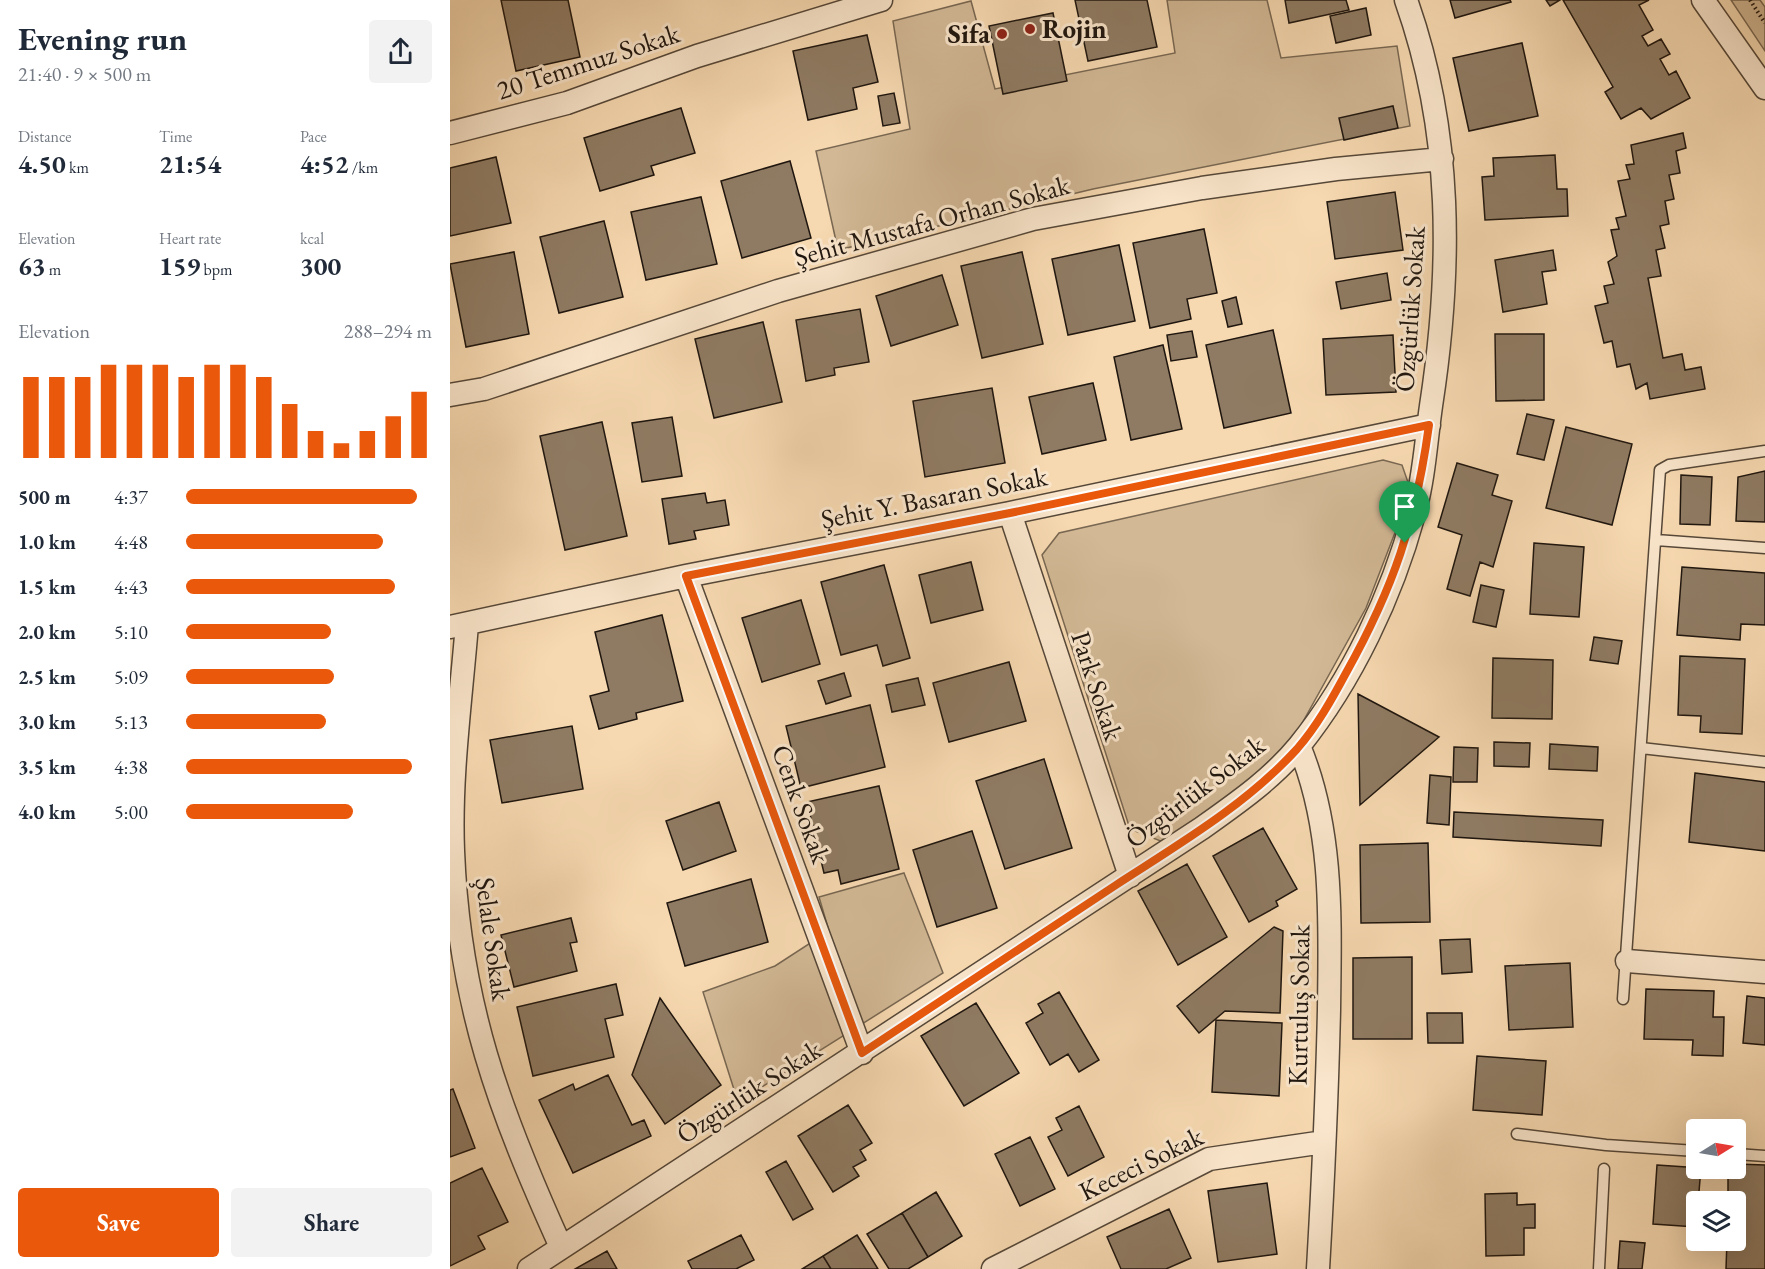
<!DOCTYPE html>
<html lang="en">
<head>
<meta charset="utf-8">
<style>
	:root { --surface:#fff; --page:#f2f2f3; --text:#1f2937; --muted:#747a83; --accent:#ea580c }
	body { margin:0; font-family:"EB Garamond",serif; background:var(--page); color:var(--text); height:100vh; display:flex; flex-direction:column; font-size:22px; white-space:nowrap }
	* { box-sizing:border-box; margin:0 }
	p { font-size:20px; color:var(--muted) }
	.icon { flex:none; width:33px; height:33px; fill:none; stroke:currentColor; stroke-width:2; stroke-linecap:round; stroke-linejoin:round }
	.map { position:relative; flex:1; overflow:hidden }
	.details { display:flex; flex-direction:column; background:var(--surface); width:450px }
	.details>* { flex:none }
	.needle { width:39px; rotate:79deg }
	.buttons { position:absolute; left:1236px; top:1119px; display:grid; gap:12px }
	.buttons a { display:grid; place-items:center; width:60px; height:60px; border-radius:6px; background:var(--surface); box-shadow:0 6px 24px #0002; font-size:30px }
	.pin { position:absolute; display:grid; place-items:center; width:51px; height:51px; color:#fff; margin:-62px -26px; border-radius:50% 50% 50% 0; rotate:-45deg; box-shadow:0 0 6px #0007 }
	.pin .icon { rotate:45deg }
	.round { display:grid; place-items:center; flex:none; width:63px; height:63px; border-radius:6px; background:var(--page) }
	.overview { display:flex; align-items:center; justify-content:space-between; height:102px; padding:0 18px }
	h1 { font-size:33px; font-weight:700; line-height:45px }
	.metrics { display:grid; grid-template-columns:repeat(3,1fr); gap:9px; height:102px; padding:6px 18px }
	.metrics div { display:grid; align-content:center }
	.metrics b { font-size:26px; font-weight:700 }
	.metrics small { font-size:16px; font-weight:400 }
	.metrics p { font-size:16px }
	.chart { height:168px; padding:12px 18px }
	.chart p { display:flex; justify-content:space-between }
	.chart svg { width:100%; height:108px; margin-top:6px; stroke:var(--accent); stroke-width:6 }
	.button { display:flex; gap:12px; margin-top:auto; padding:12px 18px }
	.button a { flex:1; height:69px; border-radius:6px; background:var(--accent); color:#fff; font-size:24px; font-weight:700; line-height:69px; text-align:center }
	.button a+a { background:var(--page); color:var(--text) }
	ul { padding:0 18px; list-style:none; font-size:20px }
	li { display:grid; grid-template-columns:96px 72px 1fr; align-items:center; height:45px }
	li i { height:15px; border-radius:8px; background:var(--accent) }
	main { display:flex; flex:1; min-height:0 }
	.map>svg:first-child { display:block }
	.green { fill:#d2b895; stroke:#786752; stroke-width:1.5 }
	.building { fill:#8f7b63; stroke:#1f160f; stroke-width:1.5 }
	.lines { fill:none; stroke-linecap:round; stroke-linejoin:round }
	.lane-casing { stroke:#554738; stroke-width:13 }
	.street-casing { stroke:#554738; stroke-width:25 }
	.path { stroke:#1f160f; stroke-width:4; stroke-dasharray:1.5 3; stroke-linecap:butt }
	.lane { stroke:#fae6cc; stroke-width:10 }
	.street { stroke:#fae6cc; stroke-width:22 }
	.route-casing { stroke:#fff; stroke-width:12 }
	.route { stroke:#ea580c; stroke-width:8 }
	.poi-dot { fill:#8f2418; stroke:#fae6cc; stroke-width:2 }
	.labels { text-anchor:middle; stroke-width:6; stroke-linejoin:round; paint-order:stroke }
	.poi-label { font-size:27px; font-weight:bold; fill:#1f160f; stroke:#fae6cc; text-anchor:start }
	.street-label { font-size:27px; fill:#1f160f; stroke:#fae6cc }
</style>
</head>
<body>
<main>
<section class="details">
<div class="overview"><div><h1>Evening run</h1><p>21:40 · 9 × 500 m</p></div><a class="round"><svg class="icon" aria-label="share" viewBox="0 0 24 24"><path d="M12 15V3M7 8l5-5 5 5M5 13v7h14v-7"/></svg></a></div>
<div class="metrics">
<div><p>Distance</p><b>4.50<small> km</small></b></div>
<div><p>Time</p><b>21:54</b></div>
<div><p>Pace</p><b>4:52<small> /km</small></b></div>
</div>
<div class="metrics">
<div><p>Elevation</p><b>63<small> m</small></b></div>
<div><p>Heart rate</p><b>159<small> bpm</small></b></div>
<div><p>kcal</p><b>300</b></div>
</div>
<div class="chart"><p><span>Elevation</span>288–294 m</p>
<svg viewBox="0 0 160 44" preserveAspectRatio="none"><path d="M5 44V11M15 44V11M25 44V11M35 44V6M45 44V6M55 44V6M65 44V11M75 44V6M85 44V6M95 44V11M105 44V22M115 44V33M125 44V38M135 44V33M145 44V27M155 44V17"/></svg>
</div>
<ul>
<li><b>500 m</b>4:37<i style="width:94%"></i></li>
<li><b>1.0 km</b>4:48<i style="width:80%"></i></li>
<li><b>1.5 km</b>4:43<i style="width:85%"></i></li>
<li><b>2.0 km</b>5:10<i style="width:59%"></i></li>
<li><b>2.5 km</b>5:09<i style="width:60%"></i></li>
<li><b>3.0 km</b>5:13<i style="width:57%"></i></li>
<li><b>3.5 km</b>4:38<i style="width:92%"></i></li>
<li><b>4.0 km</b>5:00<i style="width:68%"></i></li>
</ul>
<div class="button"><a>Save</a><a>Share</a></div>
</section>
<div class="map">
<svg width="1315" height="1269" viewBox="0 0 1315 1269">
	<rect width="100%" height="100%" fill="#f7d9b1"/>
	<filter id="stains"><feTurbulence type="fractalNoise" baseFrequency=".00333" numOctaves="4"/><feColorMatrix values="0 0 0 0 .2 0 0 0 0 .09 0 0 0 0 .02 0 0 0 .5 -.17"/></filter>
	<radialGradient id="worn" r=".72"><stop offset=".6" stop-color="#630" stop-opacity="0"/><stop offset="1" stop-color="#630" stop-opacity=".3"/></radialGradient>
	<path class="green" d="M717,0h100l14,58 116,-12 13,80 -317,63 -255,61 -22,-99 94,-22 -17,-108 78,-20 24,88 180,-36z
		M1281,0h29l5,7v44z
		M933,460l19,5 9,26 -45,117 -71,128 -74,71 -58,35 -33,-13 -88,-274 17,-22z
		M454,873l39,100 -205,129 -35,-110 72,-26 54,-35 -10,-34z"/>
	<path class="building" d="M51,0h67l12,57 -64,14z
		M625,0h72l10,47 -69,14z
		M835,0h61l3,10 -60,13z
		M1000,0h60l1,2 -56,16z
		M1096,0h14l-10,6z
		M1113,0h86l-10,5 14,25 -11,6 6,10 13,-7 9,15 -10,5 9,16 7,-4 14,27 -39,21 -10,-11 -20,11 -16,-27 8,-5z
		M916,8l5,27 -35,8 -6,-27z
		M603,13l14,68 -64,13 -14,-68z
		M417,35l11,47 -25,6 4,21 -49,11 -15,-69z
		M1072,43l16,73 -69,15 -16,-73z
		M444,93l6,30 -17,3 -5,-30z
		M943,106l5,22 -54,12 -5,-22z
		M231,108l14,45 -44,13 3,9 -54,16 -16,-53z
		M1233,133l3,15 -10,3 4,22 -11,2 5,24 -9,2 4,23 -9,2 5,22 -9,2 5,26 -13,2 15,80 19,-4 3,16 16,-3 4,22 -55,10 -3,-16 -11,6 -6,-25 -13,3 -5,-26 -8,2 -9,-37 13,-3 -4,-17 10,-2 -6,-22 9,-6 -6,-26 8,-1 -3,-11 10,-2 -8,-35 12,-2 -4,-14 8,-1 -3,-19z
		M1105,155l2,34h10l1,27 -83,4 -3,-43 12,-1 -1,-18z
		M46,157l15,66 -61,13v-68z
		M340,161l21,77 -69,20 -21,-77z
		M945,192l8,58 -68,9 -8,-57z
		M251,197l16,67 -71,16 -15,-68z
		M154,221l19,76 -64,16 -19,-76z
		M754,229l13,64 -30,6 4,20 -41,9 -17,-85z
		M669,245l16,76 -67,14 -16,-76z
		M1103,250l3,20 -14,2 5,32 -44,8 -8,-52z
		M64,252l15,82 -63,13 -16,-83z
		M572,252l21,92 -61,14 -21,-92z
		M937,273l4,27 -50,9 -5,-27z
		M492,275l16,50 -67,21 -15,-50z
		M786,297l6,27 -14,3 -6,-26z
		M410,309l9,53 -35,6 1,7 -29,6 -10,-61z
		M313,322l19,80 -68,16 -19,-79z
		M823,330l18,83 -67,15 -18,-83z
		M742,331l5,26 -26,4 -4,-26z
		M1045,334h49v66l-48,1z
		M943,335l3,57 -70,3 -3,-56z
		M713,345l19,84 -51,11 -17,-83z
		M643,383l13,57 -64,14 -13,-57z
		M542,388l13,75 -80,14 -12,-76z
		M1077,414l27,6 -10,40 -27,-6z
		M222,417l10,59 -40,6 -10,-59z
		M152,422l25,114 -62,14 -25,-114z
		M1116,427l66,17 -20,81 -66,-17z
		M1007,463l41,12 -6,20 20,6 -19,66 -13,-5 -10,34 -23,-7 15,-54 -24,-8z
		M1315,471v51l-29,-1 2,-44z
		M1231,475l31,2 -2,48 -30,-1z
		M255,493l2,10 18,-3 4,25 -35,6 2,8 -27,5 -7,-45z
		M1084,543l50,4 -5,70 -49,-3z
		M521,562l12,48 -52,13 -12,-48z
		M434,565l26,93 -27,8 -6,-21 -36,10 -20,-73z
		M1232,567l83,6v52l-24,-1 -1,16 -63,-5z
		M1031,585l23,5 -8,37 -23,-5z
		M351,600l19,64 -58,18 -20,-64z
		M212,615l21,86 -47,12 1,6 -38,10 -9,-33 19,-5 -14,-59z
		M1144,637l28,4 -4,23 -28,-4z
		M1230,656l65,3 -3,75 -42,-2 1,-16 -23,-1z
		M1043,658l60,2 -1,59 -60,-1z
		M559,662l17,59 -77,21 -16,-59z
		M394,673l7,23 -25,8 -8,-23z
		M468,678l7,27 -33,7 -6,-27z
		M908,694l81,43 -79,68z
		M420,705l15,62 -84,21 -15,-62z
		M122,726l11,63 -81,14 -12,-63z
		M1044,742l36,1 -1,24 -35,-1z
		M1100,744l48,3 -1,24 -48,-2z
		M1004,747l24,1 -1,34h-24z
		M594,759l28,89 -67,21 -29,-88z
		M1245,773l70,9v69l-76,-9z
		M980,775l21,2 -2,48 -22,-2z
		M429,786l20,83 -58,15 -3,-14 -14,3 -17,-71z
		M269,802l17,49 -53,19 -17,-49z
		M1004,812l149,8 -2,26 -148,-9z
		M813,828l34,61 -21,12 2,5 -29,16 -36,-66z
		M522,831l25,77 -60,19 -24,-77z
		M978,843l2,79 -69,1 -1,-78z
		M737,864l40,73 -49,28 -40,-74z
		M301,879l17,63 -83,24 -18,-63z
		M121,918l6,24 -7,1 7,28 -63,16 -13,-52z
		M824,927l9,4 -3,82 -55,-2 -26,22 -22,-27z
		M1020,939l2,33 -30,2 -2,-34z
		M962,957v82h-59v-81z
		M1120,963l3,64 -64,3 -4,-64z
		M166,984l7,31 -18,4 9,38 -81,19 -16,-69z
		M1196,989l68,2 -1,26h11l-1,39 -31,-1 1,-15 -49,-1z
		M609,992l40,68 -20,12 -11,-18 -18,11 -24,-42 17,-10 -5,-9z
		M1297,996l18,2v47l-22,-2z
		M210,998l61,87 -56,39 -33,-49z
		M526,1003l43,70 -55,33 -43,-70z
		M977,1013h35l1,30h-35z
		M766,1020l66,3 -3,73 -67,-4z
		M1027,1056l69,5 -4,54 -69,-5z
		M158,1075l24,50 12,-5 7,16 -78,37 -34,-73 34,-16 2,6z
		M3,1089l22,59 -25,9v-67z
		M398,1105l24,38 -12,7 6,10 -13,7 6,9 -26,16 -35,-56z
		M629,1106l25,51 -36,19 -20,-39 14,-7 -6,-12z
		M580,1137l25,52 -35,17 -25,-52z
		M336,1161l27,48 -20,11 -27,-48z
		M1286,1164l29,1v104h-39l1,-29h9v-38h-8v-34h8z
		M1207,1165l44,3 -5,59 -43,-3z
		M32,1168l26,54 -30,14 7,13 -35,17v-83z
		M817,1183l10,71 -59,8 -10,-71z
		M486,1192l26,44 -34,21 -26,-44z
		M1067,1193v12l18,-1v24h-11v27l-38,1 -1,-62z
		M719,1209l22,49 -25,11h-45l-14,-32z
		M452,1213l26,44 -20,12h-19l-22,-35z
		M291,1235l13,25 -18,9h-44l-4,-8z
		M407,1235l21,34h-47l-8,-13z
		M1170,1241l25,2 -3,26h-24z
		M157,1251l10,18h-42z
		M373,1256l8,13h-29z"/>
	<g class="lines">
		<g class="lane-casing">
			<path id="lane" d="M1206,540l109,8
				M1191,748l124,14
				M1173,999l37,-529 9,-5 96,-14
				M1067,1134l89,11 90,6
				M1286,1154l29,2
				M1149,1269l5,-100"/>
		</g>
		<g class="street-casing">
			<path id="street" d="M1253,0l62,88
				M0,133l117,-30 130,-47 184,-56
				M0,395l34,-6 294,-98 255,-72 169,-31 134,-19 106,-10
				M560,513l120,363
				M236,576l176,477
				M17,624c-6,75 -17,152 -14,227 6,152 46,259 108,396
				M0,627l236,-51 324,-63 419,-88
				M849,746c35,84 31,175 30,264 -2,87 -6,173 -11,259
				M1177,961l138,11
				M79,1269l673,-441c35,-25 70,-49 97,-82 53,-66 93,-151 115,-232 10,-35 12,-73 17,-108 21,-137 22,-274 -25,-406
				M543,1269l216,-110 115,-17"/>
		</g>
		<path class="path" d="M1300,0l15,23"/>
		<use href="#lane" class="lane"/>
		<use href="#street" class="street"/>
	</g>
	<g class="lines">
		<g class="route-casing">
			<path id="route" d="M979,425c-13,96 -35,162 -83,248 -14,26 -29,53 -49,76 -51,56 -118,95 -181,136 -84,56 -169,112 -254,168l-176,-477 324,-63z"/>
		</g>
		<use href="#route" class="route"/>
	</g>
	<g class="poi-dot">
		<circle cx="580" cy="29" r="6"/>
		<circle cx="552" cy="34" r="6"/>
	</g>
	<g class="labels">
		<g class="poi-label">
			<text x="592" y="38">Rojin</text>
			<text x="540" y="43" text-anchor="end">Sifa</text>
		</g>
		<g class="street-label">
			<text transform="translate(138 62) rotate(-18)" y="9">20 Temmuz Sokak</text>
			<text transform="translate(482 221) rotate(-15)" y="9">Şehit Mustafa Orhan Sokak</text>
			<text transform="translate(960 309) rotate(-86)" y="9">Özgürlük Sokak</text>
			<text transform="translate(484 498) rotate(-11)" y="9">Şehit Y. Basaran Sokak</text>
			<text transform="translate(647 686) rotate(72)" y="9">Park Sokak</text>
			<text transform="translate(745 792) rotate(-37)" y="9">Özgürlük Sokak</text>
			<text transform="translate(351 804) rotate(70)" y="9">Cenk Sokak</text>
			<text transform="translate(43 939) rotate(82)" y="9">Şelale Sokak</text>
			<text transform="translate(849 1005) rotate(-89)" y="9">Kurtuluş Sokak</text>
			<text transform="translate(299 1092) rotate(-33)" y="9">Özgürlük Sokak</text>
			<text transform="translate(691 1164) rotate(-26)" y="9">Kececi Sokak</text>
		</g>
	</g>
	<rect width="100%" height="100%" filter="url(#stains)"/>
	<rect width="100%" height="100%" fill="url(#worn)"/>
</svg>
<div class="buttons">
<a><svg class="needle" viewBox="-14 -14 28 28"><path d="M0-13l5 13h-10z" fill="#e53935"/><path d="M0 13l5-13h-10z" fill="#747a83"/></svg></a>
<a><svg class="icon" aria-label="layers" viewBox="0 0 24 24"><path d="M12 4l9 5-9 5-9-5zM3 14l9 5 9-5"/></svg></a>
</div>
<div class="pin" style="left:955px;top:543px;background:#1e9e55"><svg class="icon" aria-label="arrive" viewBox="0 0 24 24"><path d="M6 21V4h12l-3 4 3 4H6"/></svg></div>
</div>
</main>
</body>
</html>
